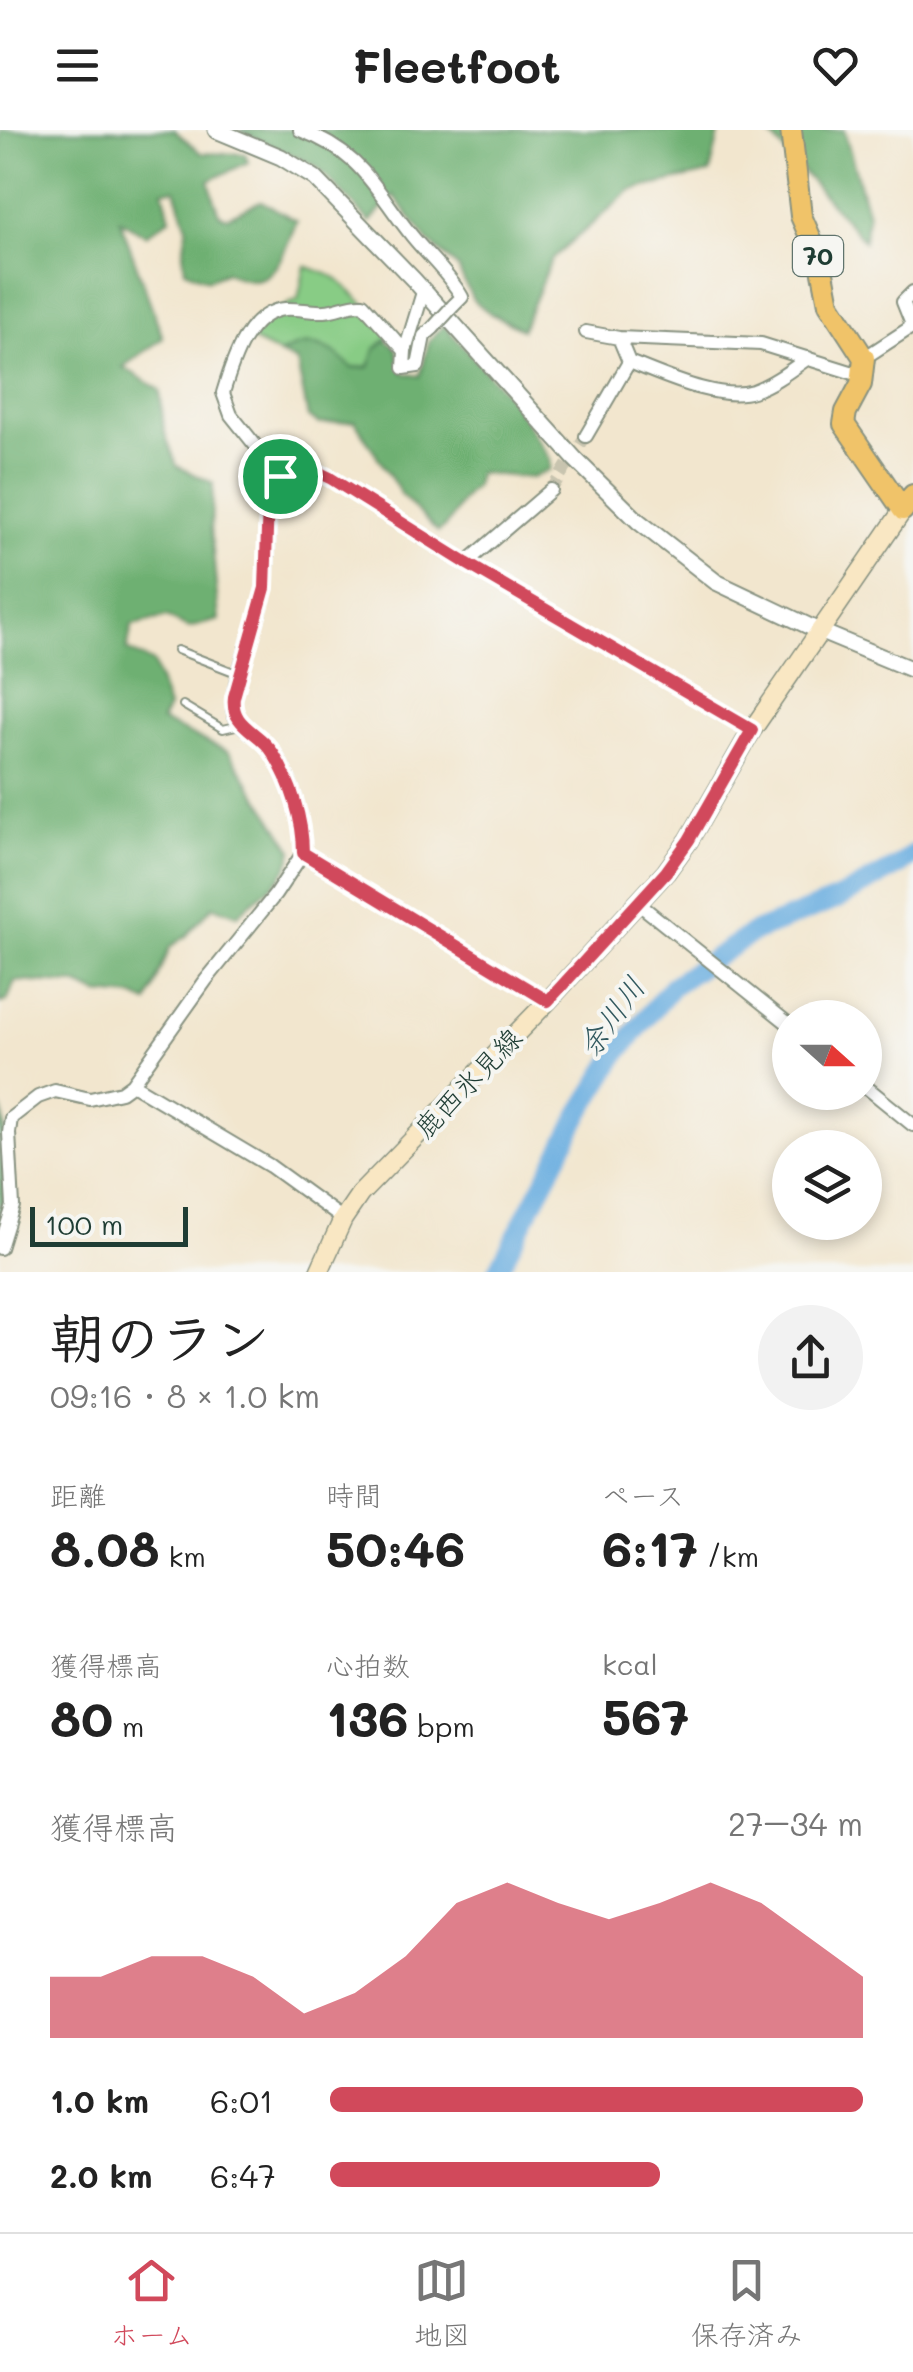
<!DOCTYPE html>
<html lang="ja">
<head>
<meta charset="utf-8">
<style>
	:root { --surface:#fff; --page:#f2f2f2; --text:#222; --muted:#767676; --line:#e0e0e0; --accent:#d1495b }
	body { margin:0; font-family:Mali,"Klee One",sans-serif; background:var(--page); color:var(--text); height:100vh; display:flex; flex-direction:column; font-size:38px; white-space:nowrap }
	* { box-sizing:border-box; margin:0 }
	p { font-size:32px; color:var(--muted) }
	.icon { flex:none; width:55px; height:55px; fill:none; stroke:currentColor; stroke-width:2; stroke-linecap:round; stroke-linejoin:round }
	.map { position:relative; height:1142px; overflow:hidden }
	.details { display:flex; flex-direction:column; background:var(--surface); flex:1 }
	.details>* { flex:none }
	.needle { width:65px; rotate:111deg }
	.tools { position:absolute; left:772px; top:870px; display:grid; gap:20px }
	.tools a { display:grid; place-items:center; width:110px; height:110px; border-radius:50%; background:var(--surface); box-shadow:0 5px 15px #0003; font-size:50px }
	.scale { position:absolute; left:30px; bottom:25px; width:158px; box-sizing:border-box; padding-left:10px; border:5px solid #1f3d34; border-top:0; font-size:28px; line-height:35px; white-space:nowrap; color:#1f3d34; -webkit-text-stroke:8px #f6f6f2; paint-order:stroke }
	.pin { position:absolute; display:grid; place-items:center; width:85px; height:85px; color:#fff; margin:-42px; border:5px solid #fff; border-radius:50%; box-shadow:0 2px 10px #0007 }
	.round { display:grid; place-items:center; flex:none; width:105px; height:105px; border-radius:52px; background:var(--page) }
	.head { display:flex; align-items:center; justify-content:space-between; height:170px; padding:0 50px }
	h1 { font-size:55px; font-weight:800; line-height:75px }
	.metrics { display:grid; grid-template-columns:repeat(3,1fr); gap:15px; height:170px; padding:10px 50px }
	.metrics div { display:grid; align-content:center }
	.metrics b { font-size:50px; font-weight:800 }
	.metrics small { font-size:28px; font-weight:400 }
	.metrics p { font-size:28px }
	.chart { height:280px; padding:20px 50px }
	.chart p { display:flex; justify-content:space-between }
	.chart svg { width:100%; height:180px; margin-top:10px; fill:var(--accent); opacity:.7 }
	ul { padding:0 50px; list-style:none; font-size:32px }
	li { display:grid; grid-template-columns:160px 120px 1fr; align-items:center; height:75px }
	li i { height:25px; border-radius:12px; background:var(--accent) }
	header { display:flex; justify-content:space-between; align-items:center; height:130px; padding:0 50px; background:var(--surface); font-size:45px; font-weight:800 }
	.tab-bar { display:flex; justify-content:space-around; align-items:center; height:140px; border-top:2px solid var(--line); background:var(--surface); font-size:28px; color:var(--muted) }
	.tab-bar a { display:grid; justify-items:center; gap:5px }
	.tab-bar .on { color:var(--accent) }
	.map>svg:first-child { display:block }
	.green { fill:#88cc85; stroke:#54845c; stroke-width:2.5 }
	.forest { fill:#6eb072; stroke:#467653; stroke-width:2.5 }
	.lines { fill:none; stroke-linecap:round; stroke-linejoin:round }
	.river { stroke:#6baee0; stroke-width:20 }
	.minor-tunnel { stroke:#c8c4af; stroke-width:12; stroke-dasharray:12 6; stroke-linecap:butt }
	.service-casing { stroke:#889281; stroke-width:10 }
	.minor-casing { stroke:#889281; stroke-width:16 }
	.tertiary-casing { stroke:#889281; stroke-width:19 }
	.secondary-casing { stroke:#889281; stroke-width:21 }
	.primary-casing { stroke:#889281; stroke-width:24 }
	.service { stroke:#fff; stroke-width:6 }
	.minor { stroke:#fff; stroke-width:12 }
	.tertiary { stroke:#fff; stroke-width:15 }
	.secondary { stroke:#f9e7c3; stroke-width:18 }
	.primary { stroke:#f0c369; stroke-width:20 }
	.minor-bridge-casing { stroke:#889281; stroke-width:16; stroke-linecap:butt }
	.minor-bridge { stroke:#fff; stroke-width:12 }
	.route-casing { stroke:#fff; stroke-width:20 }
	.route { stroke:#d1495b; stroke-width:12 }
	.labels { text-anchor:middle; stroke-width:8; stroke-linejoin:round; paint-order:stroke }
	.shield { fill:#f6f6f2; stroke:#60746d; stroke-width:2.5 }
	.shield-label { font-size:25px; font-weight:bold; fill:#1f3d34 }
	.street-label { font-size:28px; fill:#1f3d34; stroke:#f6f6f2 }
	.water-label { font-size:30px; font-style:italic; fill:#32595f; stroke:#f6f6f2 }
</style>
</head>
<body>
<header><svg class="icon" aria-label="menu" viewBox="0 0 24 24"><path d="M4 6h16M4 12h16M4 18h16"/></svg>Fleetfoot<svg class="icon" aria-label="heart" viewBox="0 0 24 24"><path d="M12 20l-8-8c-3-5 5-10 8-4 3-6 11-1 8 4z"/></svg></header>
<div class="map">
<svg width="913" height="1142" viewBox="0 0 913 1142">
	<rect width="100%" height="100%" fill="#f6f6f2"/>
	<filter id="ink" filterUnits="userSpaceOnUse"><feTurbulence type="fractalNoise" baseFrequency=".01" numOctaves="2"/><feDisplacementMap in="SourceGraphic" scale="20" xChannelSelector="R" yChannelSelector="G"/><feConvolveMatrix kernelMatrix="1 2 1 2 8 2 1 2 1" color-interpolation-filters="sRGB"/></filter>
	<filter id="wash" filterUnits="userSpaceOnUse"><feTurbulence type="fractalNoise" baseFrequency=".0048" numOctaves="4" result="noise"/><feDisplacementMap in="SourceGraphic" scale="40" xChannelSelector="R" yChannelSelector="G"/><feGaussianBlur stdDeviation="2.25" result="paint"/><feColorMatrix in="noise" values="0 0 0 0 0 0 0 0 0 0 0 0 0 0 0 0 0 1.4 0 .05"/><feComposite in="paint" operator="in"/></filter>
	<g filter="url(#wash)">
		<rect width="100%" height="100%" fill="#f2e6ce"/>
		<path class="green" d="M305,136l30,11 61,56 -11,7 -16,26 -17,2c-18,-18 -48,-28 -72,-14l-31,-15c14,-16 28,-32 49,-39z"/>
		<path class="forest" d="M0,0h174l27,23 44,1 3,8 -39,19 10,33 8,3 34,-16 36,20c-16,35 -23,77 -71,51l-18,8 -23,-10 -2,-16 4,-27 -12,-38 -12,1 7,28 -24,17 -26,-15 43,118 -40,29 37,23 4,41 13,35 36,17 -2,45 8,92 -31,8 -21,-11 -35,8 -5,25 26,13 15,45 -7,13 68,31 64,98c-7,36 -33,40 -55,65l-25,-9 -27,30 -16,11 -22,56 -13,-6 -37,-3 -23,-10 -60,-3 -8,20 -7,2z
			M238,0h482l-10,43 -79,17 -80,70 -29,69 -31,-15 -18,-14 -16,-33 -30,-27 -33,-45 -24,27 -54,-56z
			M766,0h78l24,85 -4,26z
			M444,195l71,79 35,55v10l-18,9 -54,-5 -3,14c-18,11 -18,33 -37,45l-35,-35 -48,-76 -36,3 -11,-7 -11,-55 -17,-8c30,-18 49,-9 72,14l17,-1 6,-18 10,-9 11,7 8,26 16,3 9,-35z
			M0,976l3,7c3,39 10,81 -3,119z"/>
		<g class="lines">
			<path class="river" d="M497,1142l84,-160 37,-59 54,-67 80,-53 86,-34 62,-34 13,-11"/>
		</g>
	</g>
	<g filter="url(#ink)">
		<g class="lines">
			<path class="minor-tunnel" d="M551,360l35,-54"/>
			<g class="service-casing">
				<path id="service" d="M177,520l62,24
					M183,575l40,24 17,-4"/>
			</g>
			<g class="minor-casing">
				<path id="minor" d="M300,0c63,24 73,57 112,106 17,21 36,37 50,61l-9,9
					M423,162l-18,59 -1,17 14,-2 6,-30 9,-8
					M586,202l33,6 142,6 99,31
					M619,208l10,24c32,12 90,40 124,29 20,-7 38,-21 55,-33
					M864,228l46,-30 1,-6 -8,-20 10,-10
					M586,306l43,-74
					M280,346l-49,-61 -8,-22c9,-30 24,-81 62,-84 13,-1 26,3 40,2 14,-1 23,-8 38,-7l42,47
					M466,433l85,-73
					M303,723l245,148
					M639,774l151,121
					M132,954l138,82 73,53
					M865,956l48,39
					M0,1118l13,-42 -4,-73 2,-15 27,-21 17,-6 35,8 31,-7 11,-8 74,-104 69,-85 28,-42c0,-34 -12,-81 -36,-108 -10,-11 -27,-16 -33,-32 -7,-19 20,-81 26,-104 12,-43 3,-87 14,-130 21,-13 34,-11 56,-1l136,85 286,167"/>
			</g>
			<g class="tertiary-casing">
				<path id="tertiary" d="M216,0l65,27 34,21 99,102 161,179 63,62 78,61 103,49 94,39"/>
			</g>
			<g class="secondary-casing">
				<path id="secondary" d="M319,1142l24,-53 17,-25 188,-193 118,-129 23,-32 63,-110 151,-220"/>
			</g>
			<g class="primary-casing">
				<path id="primary" d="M791,0l10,86 20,46 8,42 35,54 -3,26 -15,28 -2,12 59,86 10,-15"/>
			</g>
			<use href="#service" class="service"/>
			<use href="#minor" class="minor"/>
			<use href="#tertiary" class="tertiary"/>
			<use href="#secondary" class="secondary"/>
			<use href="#primary" class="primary"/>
			<g class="minor-bridge-casing">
				<path id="minor-bridge" d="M433,198l20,-22"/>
			</g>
			<use href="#minor-bridge" class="minor-bridge"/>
		</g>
	</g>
	<g class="lines" filter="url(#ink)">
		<g class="route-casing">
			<path id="route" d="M309,338l21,10 136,85 286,167 -63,110 -23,32 -118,129 -245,-148c0,-34 -12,-71 -30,-100 -13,-22 -43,-26 -39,-56l31,-109 3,-86 6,-22 14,-10z"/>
		</g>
		<use href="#route" class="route"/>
	</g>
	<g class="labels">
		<rect class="shield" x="793" y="106" width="50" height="40" rx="8"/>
		<g class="shield-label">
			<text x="818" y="135">70</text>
		</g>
		<g class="street-label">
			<text transform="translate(468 953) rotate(-46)" y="10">鹿西氷見線</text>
		</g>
		<g class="water-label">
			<text transform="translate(612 887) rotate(-54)" y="10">余川川</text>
		</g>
	</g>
</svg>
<div class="tools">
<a><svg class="needle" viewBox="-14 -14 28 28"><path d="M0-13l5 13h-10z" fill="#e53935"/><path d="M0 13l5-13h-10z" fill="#767676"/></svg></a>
<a><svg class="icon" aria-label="layers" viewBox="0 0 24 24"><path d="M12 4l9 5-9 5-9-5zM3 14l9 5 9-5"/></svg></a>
</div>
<div class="scale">100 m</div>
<div class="pin" style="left:280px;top:346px;background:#1e9e55"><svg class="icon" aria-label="arrive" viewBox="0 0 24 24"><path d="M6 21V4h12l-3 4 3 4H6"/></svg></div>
</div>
<section class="details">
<div class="head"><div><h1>朝のラン</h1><p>09:16 · 8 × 1.0 km</p></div><a class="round"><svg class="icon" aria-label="share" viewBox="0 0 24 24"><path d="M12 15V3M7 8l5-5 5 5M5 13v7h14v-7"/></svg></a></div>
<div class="metrics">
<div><p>距離</p><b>8.08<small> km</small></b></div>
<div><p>時間</p><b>50:46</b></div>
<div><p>ペース</p><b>6:17<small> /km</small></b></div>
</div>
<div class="metrics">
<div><p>獲得標高</p><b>80<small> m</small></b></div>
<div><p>心拍数</p><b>136<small> bpm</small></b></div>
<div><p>kcal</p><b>567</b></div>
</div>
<div class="chart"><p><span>獲得標高</span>27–34 m</p>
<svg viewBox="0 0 160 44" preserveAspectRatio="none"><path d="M0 44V29L10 29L20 24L30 24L40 29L50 38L60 33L70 24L80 11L90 6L100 11L110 15L120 11L130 6L140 11L150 20L160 29V44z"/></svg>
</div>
<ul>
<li><b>1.0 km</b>6:01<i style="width:100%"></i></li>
<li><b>2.0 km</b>6:47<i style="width:62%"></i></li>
</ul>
</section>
<nav class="tab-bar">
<a class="on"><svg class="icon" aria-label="home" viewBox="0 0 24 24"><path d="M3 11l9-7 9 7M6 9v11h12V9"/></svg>ホーム</a>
<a><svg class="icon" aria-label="map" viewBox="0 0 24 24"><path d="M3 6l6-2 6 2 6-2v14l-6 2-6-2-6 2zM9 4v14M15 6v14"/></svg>地図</a>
<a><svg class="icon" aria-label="saved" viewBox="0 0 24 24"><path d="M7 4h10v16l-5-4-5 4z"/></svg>保存済み</a>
</nav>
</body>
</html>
